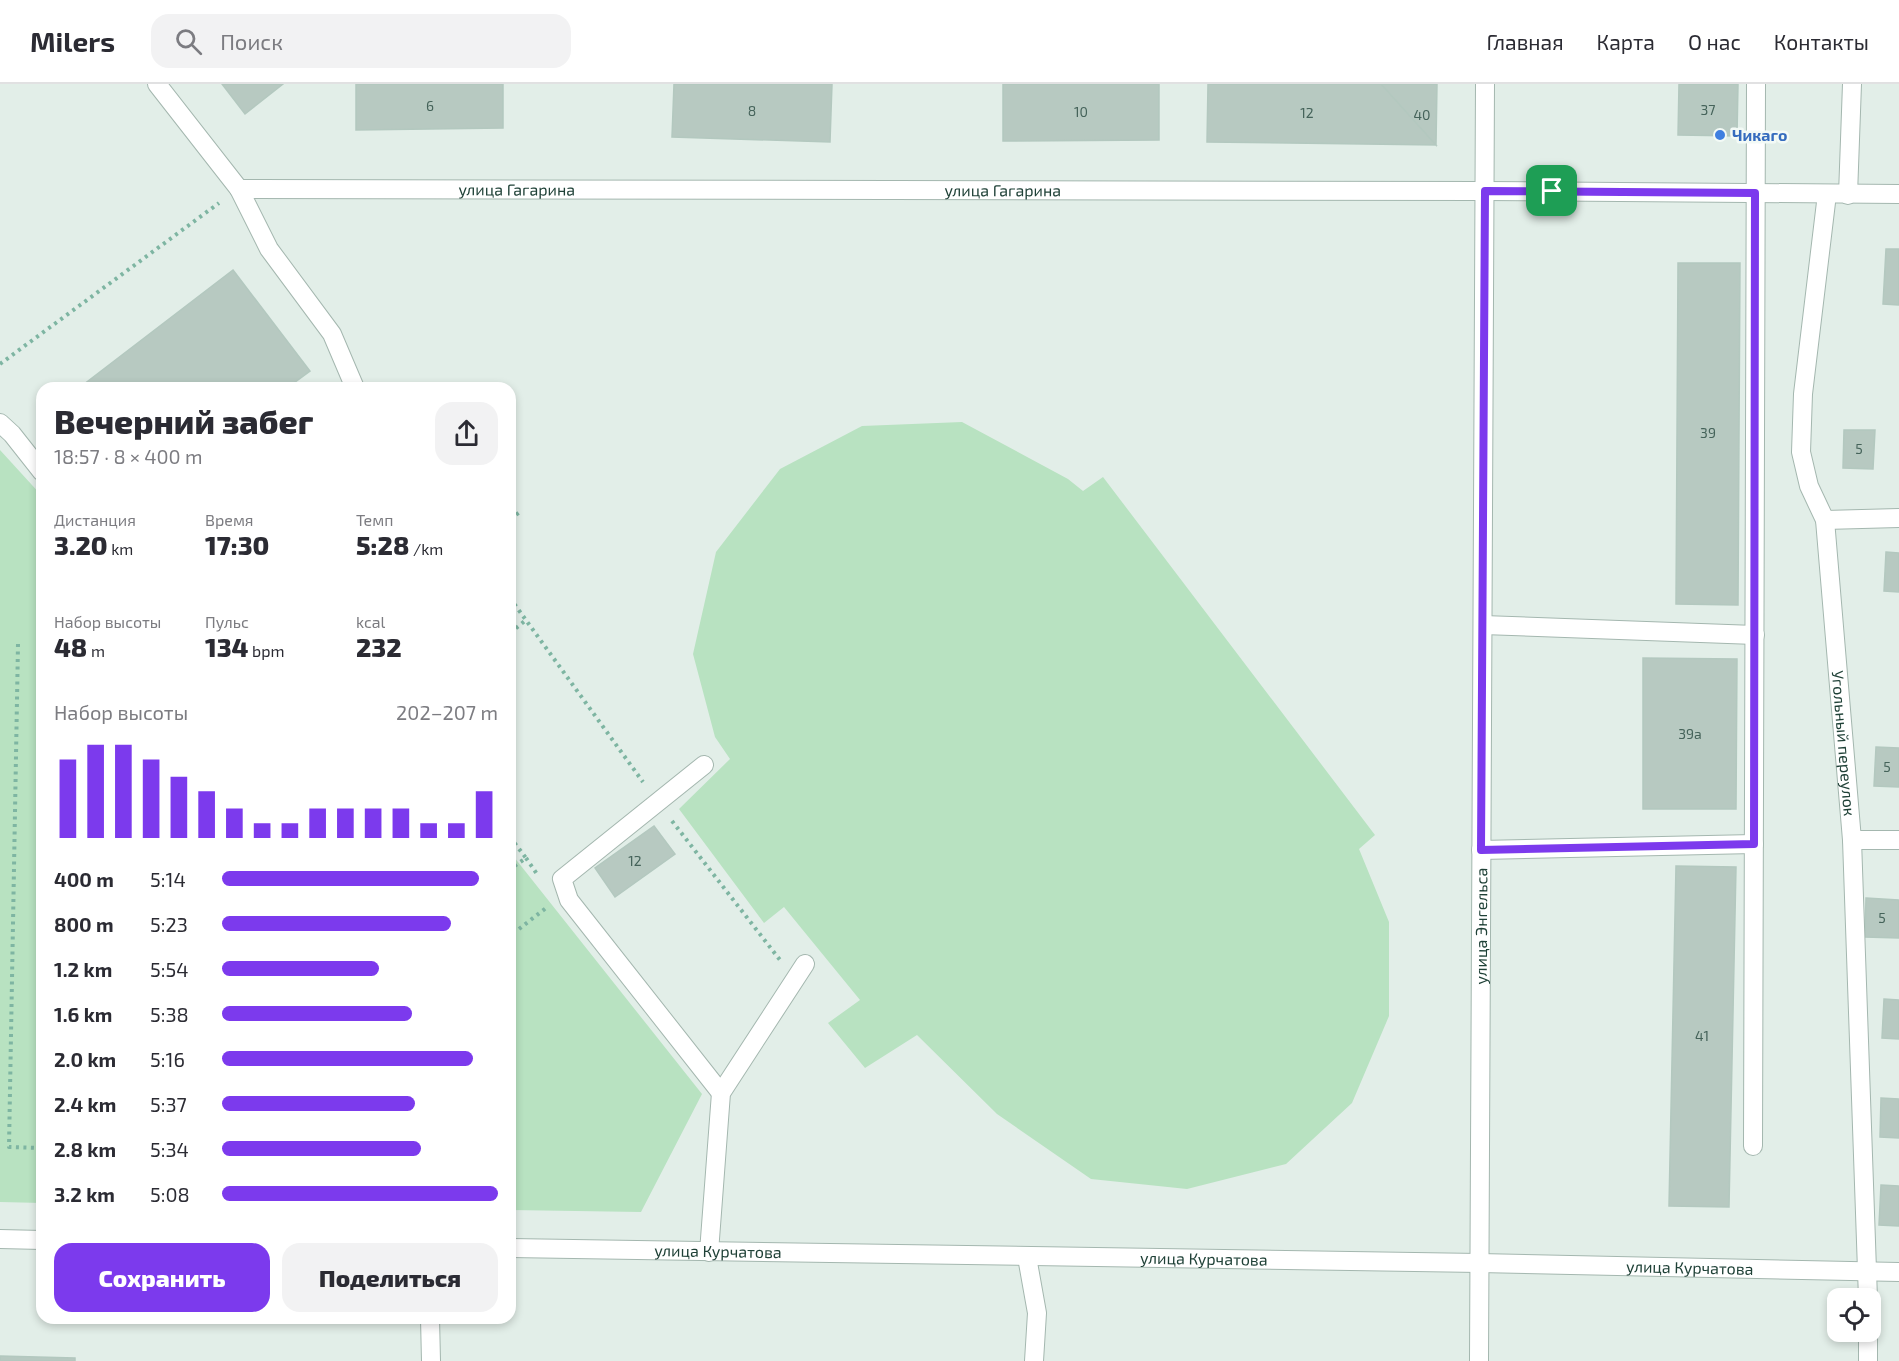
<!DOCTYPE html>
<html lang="ru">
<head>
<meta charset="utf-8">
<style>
	:root { --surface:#fff; --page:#f2f2f3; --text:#2b2b33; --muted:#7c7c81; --line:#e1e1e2; --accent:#7c3aed }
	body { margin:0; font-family:"Exo 2",sans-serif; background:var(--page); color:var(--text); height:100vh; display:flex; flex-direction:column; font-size:22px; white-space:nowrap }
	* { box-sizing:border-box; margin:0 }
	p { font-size:20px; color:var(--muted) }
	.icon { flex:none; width:33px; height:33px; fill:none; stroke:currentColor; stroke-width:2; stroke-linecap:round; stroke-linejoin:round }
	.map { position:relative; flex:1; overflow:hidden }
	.side { position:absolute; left:36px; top:298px; width:480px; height:942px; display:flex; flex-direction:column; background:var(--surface); border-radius:18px; box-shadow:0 3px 9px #0003 }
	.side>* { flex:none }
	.buttons { position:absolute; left:1827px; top:1204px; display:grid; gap:12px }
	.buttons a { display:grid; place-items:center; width:54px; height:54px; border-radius:12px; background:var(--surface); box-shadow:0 3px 9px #0003; font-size:30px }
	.pin { position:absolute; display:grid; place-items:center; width:51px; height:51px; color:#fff; margin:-26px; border-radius:12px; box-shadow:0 3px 9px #0006 }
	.round { display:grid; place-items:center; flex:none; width:63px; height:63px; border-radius:18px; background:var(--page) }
	.headline { display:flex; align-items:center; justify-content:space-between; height:102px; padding:0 18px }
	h1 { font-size:33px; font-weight:800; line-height:45px }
	.metrics { display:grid; grid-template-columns:repeat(3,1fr); gap:9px; height:102px; padding:6px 18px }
	.metrics div { display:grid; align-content:center }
	.metrics b { font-size:26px; font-weight:800 }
	.metrics small { font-size:16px; font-weight:400 }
	.metrics p { font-size:16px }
	.chart { height:168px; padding:12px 18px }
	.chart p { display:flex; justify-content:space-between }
	.chart svg { width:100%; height:108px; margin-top:6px; stroke:var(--accent); stroke-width:6 }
	.button { display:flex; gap:12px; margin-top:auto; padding:12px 18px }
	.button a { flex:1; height:69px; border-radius:18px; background:var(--accent); color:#fff; font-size:24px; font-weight:800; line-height:69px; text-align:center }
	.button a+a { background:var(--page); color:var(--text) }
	ul { padding:0 18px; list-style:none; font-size:20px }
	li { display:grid; grid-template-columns:96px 72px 1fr; align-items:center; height:45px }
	li i { height:15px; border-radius:8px; background:var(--accent) }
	header { display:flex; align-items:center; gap:36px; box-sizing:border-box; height:84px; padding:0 30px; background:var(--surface); border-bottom:2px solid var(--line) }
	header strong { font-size:28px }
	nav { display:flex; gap:33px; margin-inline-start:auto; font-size:21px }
	.search { width:420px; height:54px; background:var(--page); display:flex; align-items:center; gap:15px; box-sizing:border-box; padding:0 21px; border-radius:18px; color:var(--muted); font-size:22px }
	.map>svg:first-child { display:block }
	.green { fill:#b8e2c1 }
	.building { fill:#b7c9c1; stroke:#b3c8bf; stroke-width:1.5 }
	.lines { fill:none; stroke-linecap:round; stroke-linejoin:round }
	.minor-casing { stroke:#a4b7af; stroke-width:20 }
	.path { stroke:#7eb5a2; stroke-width:4; stroke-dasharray:3 4.5; stroke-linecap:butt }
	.minor { stroke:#fff; stroke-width:18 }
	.route-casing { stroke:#fff; stroke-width:12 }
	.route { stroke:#7c3aed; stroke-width:8 }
	.shop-dot { fill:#3f7fe0; stroke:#f3faf6; stroke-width:2 }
	.labels { text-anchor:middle; stroke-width:5; stroke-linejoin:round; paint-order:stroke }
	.number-label { font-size:14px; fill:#45635a }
	.shop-label { font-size:16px; font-weight:bold; fill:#366cbe; stroke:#f3faf6; text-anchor:start }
	.street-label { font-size:16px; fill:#1f4137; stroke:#f3faf6 }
</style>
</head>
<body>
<header>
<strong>Milers</strong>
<div class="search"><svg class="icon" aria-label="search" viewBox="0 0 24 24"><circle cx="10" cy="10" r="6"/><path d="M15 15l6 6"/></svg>Поиск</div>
<nav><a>Главная</a><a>Карта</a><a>О нас</a><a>Контакты</a></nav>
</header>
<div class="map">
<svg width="1899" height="1277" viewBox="0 0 1899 1277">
	<rect width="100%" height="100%" fill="#e2eee8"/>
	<path class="green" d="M962,338l106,57 15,12 20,-14 272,358 -16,14 30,73v94l-37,87 -66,61 -99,25 -96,-10 -94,-65 -80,-79 -52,33 -37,-45 32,-23 -76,-93 -20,16 -85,-114 51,-50 -15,-22 -22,-83 23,-102 64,-83 82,-43z
		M0,366l42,46v707l-42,-1z
		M510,768l192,242 -61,118 -131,-2z"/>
	<path class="building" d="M222,0h61l-38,30z
		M356,0h147v44l-147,2z
		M674,0h158l-2,58 -158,-5z
		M1003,0h156v56l-156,1z
		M1208,0h173l55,61 -229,-3z
		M1381,0h56l-1,61z
		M1679,0h59l-1,52 -59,-1z
		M1886,165h13v56l-16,-1z
		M1678,179h62l-2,342 -62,-1z
		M233,186l77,101 -23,17h-208z
		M1844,346h31l-2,39 -30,-1z
		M1886,468l13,1v39l-15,-1z
		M1643,574l94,1 -1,150h-93z
		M1876,663l23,1v39l-25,-1z
		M654,742l21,28 -60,43 -20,-29z
		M1676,782l60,1 -7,340 -60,-1z
		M1866,814l33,2v38l-34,-1z
		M1884,915l15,1v39l-17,-1z
		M1881,1014l18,1v39l-19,-1z
		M1881,1101l18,1v40l-20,-1z
		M0,1272l75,2v3h-75z"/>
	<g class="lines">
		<g class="minor-casing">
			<g id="minor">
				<path id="s1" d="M157,0l82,105 1246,2 414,3"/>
				<path d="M239,105l30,60 63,85 23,54"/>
				<path id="s2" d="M1827,110l-24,200 -2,58 8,34 16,34 27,320 16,459"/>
				<path d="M1848,111l4,-111"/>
				<path d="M0,339l12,11 30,38"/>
				<path d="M1825,436l74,-2"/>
				<path d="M1483,541l272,10"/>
				<path d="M704,681l-142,114 7,21 152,193"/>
				<path d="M1852,756h47"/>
				<path d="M1481,766l273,-6"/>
				<path d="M1753,1062l3,-1062"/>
				<path d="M0,1155l42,1"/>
				<path id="s3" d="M510,1164l969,15 420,9"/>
				<path d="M709,1168l12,-159 84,-129"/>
				<path d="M1027,1173l10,56 -3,48"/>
				<path d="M430,1234l1,43"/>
				<path id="s4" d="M1479,1277l6,-1277"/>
				<path d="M1868,1277v-29"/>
			</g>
		</g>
		<path class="path" d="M0,280l219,-161
			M510,435l10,-7
			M510,514l133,184
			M510,549l16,-13
			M18,560l-9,503 33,1
			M672,737l108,139
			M510,753l16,21 -16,11
			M526,774l11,16
			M519,845l27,-21"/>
		<use href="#minor" class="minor"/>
	</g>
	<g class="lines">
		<g class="route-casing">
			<path id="route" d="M1485,107l270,2 -1,651 -273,6z"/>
		</g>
		<use href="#route" class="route"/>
	</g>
	<circle class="shop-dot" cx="1720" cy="51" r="6"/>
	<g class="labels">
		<g class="number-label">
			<text x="430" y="27">6</text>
			<text x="1708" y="31">37</text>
			<text x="752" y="32">8</text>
			<text x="1081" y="33">10</text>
			<text x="1307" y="34">12</text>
			<text x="1422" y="36">40</text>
			<text x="1708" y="354">39</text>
			<text x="1859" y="370">5</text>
			<text x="1690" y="655">39а</text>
			<text x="1887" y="688">5</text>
			<text x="635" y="782">12</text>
			<text x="1882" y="839">5</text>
			<text x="1702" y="957">41</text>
		</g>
		<g class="shop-label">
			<text x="1732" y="57">Чикаго</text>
		</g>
		<g class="street-label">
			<text dy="6" stroke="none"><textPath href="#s1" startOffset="411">улица Гагарина</textPath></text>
			<text dy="6" stroke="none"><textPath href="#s1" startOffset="897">улица Гагарина</textPath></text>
			<text dy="6" stroke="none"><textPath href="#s2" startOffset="556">Угольный переулок</textPath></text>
			<text dy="6" stroke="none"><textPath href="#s4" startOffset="435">улица Энгельса</textPath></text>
			<text dy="6" stroke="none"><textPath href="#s3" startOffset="208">улица Курчатова</textPath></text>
			<text dy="6" stroke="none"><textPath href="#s3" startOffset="694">улица Курчатова</textPath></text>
			<text dy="6" stroke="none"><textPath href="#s3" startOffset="1180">улица Курчатова</textPath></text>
		</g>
	</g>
</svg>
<div class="buttons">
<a><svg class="icon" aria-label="locate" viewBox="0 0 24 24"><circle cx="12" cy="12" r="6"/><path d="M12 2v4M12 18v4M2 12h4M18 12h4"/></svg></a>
</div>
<div class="pin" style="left:1552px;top:107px;background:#1e9e55"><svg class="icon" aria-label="arrive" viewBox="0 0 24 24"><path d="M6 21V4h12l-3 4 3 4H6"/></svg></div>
<section class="side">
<div class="headline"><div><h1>Вечерний забег</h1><p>18:57 · 8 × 400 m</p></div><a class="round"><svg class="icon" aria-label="share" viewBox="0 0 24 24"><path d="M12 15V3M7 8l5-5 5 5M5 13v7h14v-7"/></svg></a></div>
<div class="metrics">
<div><p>Дистанция</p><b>3.20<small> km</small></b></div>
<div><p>Время</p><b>17:30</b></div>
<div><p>Темп</p><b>5:28<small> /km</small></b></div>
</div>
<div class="metrics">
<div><p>Набор высоты</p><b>48<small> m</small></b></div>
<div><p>Пульс</p><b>134<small> bpm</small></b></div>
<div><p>kcal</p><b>232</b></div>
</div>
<div class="chart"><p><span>Набор высоты</span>202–207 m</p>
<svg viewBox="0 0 160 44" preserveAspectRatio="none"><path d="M5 44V12M15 44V6M25 44V6M35 44V12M45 44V19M55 44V25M65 44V32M75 44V38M85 44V38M95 44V32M105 44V32M115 44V32M125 44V32M135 44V38M145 44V38M155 44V25"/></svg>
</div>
<ul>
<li><b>400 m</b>5:14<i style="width:93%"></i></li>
<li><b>800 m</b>5:23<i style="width:83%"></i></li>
<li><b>1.2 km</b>5:54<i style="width:57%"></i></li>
<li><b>1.6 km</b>5:38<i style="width:69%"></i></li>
<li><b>2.0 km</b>5:16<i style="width:91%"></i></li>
<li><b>2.4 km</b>5:37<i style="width:70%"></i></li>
<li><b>2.8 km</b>5:34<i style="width:72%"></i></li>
<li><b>3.2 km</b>5:08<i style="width:100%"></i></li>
</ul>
<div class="button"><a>Сохранить</a><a>Поделиться</a></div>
</section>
</div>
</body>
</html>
